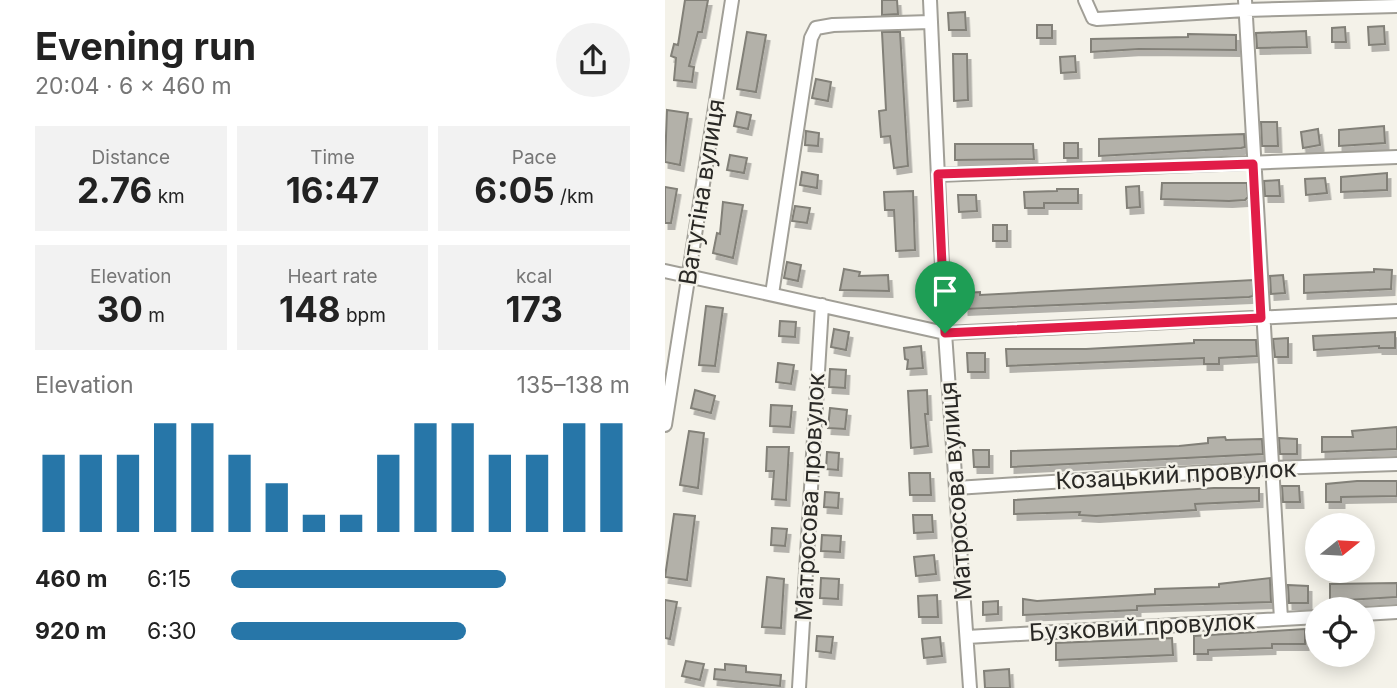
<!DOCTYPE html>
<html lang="en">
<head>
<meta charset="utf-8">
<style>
	:root { --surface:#fff; --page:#f2f2f2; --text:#222; --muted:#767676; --accent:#2776a8 }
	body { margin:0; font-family:Inter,sans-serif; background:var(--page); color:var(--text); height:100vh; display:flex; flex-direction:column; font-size:26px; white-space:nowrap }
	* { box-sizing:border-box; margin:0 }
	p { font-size:23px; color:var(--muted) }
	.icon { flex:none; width:38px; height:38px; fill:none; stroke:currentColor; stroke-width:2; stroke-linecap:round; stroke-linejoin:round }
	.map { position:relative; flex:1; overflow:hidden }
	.drawer { display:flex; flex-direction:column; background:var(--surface); width:665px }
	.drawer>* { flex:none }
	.needle { width:46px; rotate:72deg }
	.buttons { position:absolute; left:640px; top:513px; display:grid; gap:14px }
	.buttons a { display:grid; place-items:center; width:70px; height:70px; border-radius:50%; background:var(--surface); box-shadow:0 4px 18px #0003; font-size:35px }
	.pin { position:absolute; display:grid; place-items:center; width:60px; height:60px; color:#fff; margin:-72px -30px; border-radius:50% 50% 50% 0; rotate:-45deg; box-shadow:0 0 7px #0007 }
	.pin .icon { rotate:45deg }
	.round { display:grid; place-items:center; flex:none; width:74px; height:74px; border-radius:37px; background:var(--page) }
	.headline { display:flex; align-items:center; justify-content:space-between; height:119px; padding:0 35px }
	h1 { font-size:38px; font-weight:700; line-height:52px }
	.metrics { display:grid; grid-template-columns:repeat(3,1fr); gap:10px; height:119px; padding:7px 35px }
	.metrics div { display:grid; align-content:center; border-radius:0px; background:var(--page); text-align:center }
	.metrics b { font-size:35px; font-weight:700 }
	.metrics small { font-size:19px; font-weight:400 }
	.metrics p { font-size:19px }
	.chart { height:196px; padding:14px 35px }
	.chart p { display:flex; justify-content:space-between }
	.chart svg { width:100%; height:126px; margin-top:7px; stroke:var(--accent); stroke-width:6 }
	ul { padding:0 35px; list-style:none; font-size:23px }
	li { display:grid; grid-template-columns:112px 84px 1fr; align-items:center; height:52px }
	li i { height:18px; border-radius:9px; background:var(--accent) }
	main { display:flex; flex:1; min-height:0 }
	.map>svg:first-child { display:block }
	.building { fill:#b3b1a9; stroke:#828078; stroke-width:2; filter:url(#shadow) }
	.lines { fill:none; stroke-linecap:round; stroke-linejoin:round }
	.minor-casing { stroke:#a19f97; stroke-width:16 }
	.minor { stroke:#fff; stroke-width:12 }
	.route-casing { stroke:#fff; stroke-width:14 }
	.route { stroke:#e11d48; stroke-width:9 }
	.labels { text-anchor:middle; stroke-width:5; stroke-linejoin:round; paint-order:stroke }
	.street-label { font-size:24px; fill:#2a2926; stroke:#f4f2e9 }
</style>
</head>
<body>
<main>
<section class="drawer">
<div class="headline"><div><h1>Evening run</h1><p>20:04 · 6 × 460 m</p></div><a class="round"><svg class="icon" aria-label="share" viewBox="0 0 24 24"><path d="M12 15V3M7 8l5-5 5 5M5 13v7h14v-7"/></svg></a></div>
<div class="metrics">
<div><p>Distance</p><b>2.76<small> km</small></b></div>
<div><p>Time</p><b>16:47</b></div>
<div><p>Pace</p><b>6:05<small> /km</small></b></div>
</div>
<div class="metrics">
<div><p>Elevation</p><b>30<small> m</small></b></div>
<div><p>Heart rate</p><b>148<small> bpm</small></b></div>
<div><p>kcal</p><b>173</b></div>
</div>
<div class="chart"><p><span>Elevation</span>135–138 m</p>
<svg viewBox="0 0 160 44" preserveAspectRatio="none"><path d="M5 44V17M15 44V17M25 44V17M35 44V6M45 44V6M55 44V17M65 44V27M75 44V38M85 44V38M95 44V17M105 44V6M115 44V6M125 44V17M135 44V17M145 44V6M155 44V6"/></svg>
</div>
<ul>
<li><b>460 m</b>6:15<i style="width:69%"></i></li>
<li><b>920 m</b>6:30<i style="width:59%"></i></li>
</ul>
</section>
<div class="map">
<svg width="732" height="688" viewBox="0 0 732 688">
	<defs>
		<filter id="shadow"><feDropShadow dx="3.5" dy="6" stdDeviation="0" flood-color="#0004"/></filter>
	</defs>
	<rect width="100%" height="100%" fill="#f4f2e9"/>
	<path class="building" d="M20,0h23l-6,32h-4l-9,34 5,1 -2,15 -18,-2 2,-22 -5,-2 3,-12 4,1z
		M217,0h15l1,14 -16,1z
		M300,12l1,18h-17l-1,-17z
		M372,25h15v13h-15z
		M719,26l1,18 -16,1 -1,-18z
		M680,27l1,15h-14v-14z
		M641,31l1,16 -50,1 -1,-15z
		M82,32l19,3 -10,57 -19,-3z
		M217,32h18l8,134 -14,2 -4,-32 -9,1 -2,-26 7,-1z
		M523,34l48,1v15l-97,-1 -48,3v-13l97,-2z
		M288,54h14l1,46 -14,1z
		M410,56l1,16 -15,1 -1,-16z
		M151,79l15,3 -3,19 -16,-3z
		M2,110l21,3 -8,52 -15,-3z
		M72,112l14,3 -3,14 -14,-3z
		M596,122h16l1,24h-16z
		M719,126l1,17 -46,3v-16z
		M653,129l2,16 -17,3 -2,-16z
		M141,131l13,2 -1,13 -13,-1z
		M579,134l1,13 -4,1 -142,8v-17z
		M399,143h14v15h-14z
		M290,144h78l1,15 -79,1z
		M65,155l17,3 -3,15 -17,-3z
		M137,172l16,3 -1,13 -17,-3z
		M722,173v17l-46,2v-15z
		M660,178l2,15 -21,2 -1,-16z
		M614,180l1,16h-15l-1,-15z
		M497,183h85l1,14 -3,3 -16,1 -68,-2z
		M474,186l1,21 -13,1 -1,-21z
		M0,187l12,2 -6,34h-6z
		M392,189h21v14h-34v5h-19l-1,-16 33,-1z
		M248,191l2,59 -19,1 -2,-41h-9l-1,-18z
		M293,195h18l1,16 -18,1z
		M58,202l20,3 -10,53 -20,-5 4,-20 3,1z
		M130,206l15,2 -3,15 -15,-2z
		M328,225h14v16h-14z
		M122,262l14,3 -3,16 -14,-3z
		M179,269l16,3 -1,4 29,-1 1,16 -49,-1z
		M709,269l18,1 -1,19 -87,4v-18l70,-3z
		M618,275l2,18 -14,1 -1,-18z
		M588,280v16l-4,1 -284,12 -1,-16 16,-1v3z
		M41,306l17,2 -8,58 -16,-1z
		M115,321l16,1 -1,15 -16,-1z
		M169,329l15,3 -3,18 -15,-3z
		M730,332v16h-16v-2l-65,4 -1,-14z
		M623,338v19h-13l-2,-18z
		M529,340h62l1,16 -38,2v6h-15v-6l-197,8 -1,-17h80l108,-6z
		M256,346l2,22 -16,1 1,-9 -3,-1 -1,-11z
		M302,353h18v19h-17z
		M113,363l16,2 -3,19 -15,-2z
		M165,369l16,1 -1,18 -16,-1z
		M30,390l20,6 -4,17 -20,-5z
		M262,390l1,24h-3l3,32 -17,2 -3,-57z
		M106,405l21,1 -2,21 -20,-1z
		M165,408l17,2 -2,19 -17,-1z
		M732,427v22l-75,3v-15h31l-1,-6z
		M24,431l15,2 -6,55 -18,-3z
		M560,437l1,3 36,-1 1,15 -252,13v-16l168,-5 29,-3v-5z
		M614,438l18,1v15h-17z
		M102,447h22l-3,53 -14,-1 2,-28h-8z
		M308,450h16v17h-15z
		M162,452l12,1 -1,17 -12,-1z
		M244,473h21l1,22h-21z
		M692,481h40v15l-56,1v5h-15v-18z
		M617,486h17l1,16h-17z
		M549,488h45v13l-64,3 1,6 -100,6 -17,-1 1,-3 -66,2v-14z
		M160,492l14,1 -1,15 -14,-1z
		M9,514l21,2 -8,64 -22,-3z
		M248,515h19l1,17 -19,1z
		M107,528l15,1 -2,17 -14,-1z
		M157,535l19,1 -1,16 -19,-1z
		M269,555l2,19 -20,2 -2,-19z
		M102,577l17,2 -3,49 -19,-1z
		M156,578l18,1 -1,20 -18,-1z
		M605,578l1,24 -134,4v4l-114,5v-16l14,2 118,-7v-5l64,-2v-3z
		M732,583v14l-67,4v-17z
		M623,585l20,1v17h-19z
		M272,595l1,22h-19l-1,-21z
		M0,600l12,2 -7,37 -5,-1z
		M333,601v13l-15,1v-13z
		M640,629v15h-33v4l-64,2v4h-14v-18z
		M152,636l16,1 -2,16 -15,-2z
		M275,637l2,19 -18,2 -2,-19z
		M507,638l1,17 -117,5v-17z
		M21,661l18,3 -4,16 -18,-4z
		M60,664l21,2v6l35,3 -1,11 -66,-7 1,-10 10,1z
		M344,669l1,19h-25l-1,-17z"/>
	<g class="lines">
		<g class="minor-casing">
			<path id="minor" d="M265,0l15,333 25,355
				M420,0l8,18 4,1 149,-9 151,-4
				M580,0l36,619
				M273,175l459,-18
				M0,271l280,62 452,-22
				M107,294l39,-256 5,-10 17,-3 97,-3
				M0,425l67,-425
				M291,488l316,-20 125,-4
				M698,614l34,-2
				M302,637l351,-20
				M134,688l23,-383"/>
		</g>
		<use href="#minor" class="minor"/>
	</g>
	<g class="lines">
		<g class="route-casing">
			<path id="route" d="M588,164l8,154 -316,15 -7,-159z"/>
		</g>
		<use href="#route" class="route"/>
	</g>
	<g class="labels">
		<g class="street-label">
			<text transform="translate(37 192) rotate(-81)" y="8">Ватутіна вулиця</text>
			<text transform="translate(511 475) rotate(-3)" y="8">Козацький провулок</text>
			<text transform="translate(291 491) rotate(-94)" y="8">Матросова вулиця</text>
			<text transform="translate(145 497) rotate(-87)" y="8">Матросова провулок</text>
			<text transform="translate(477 627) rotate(-3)" y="8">Бузковий провулок</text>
		</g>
	</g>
</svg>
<div class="buttons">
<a><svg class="needle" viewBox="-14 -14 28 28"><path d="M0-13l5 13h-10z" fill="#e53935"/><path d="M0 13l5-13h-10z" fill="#767676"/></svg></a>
<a><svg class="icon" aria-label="locate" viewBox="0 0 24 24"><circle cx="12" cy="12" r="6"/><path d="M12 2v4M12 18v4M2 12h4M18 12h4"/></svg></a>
</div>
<div class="pin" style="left:280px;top:333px;background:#1e9e55"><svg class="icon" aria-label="arrive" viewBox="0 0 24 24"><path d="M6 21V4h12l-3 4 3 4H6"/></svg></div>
</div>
</main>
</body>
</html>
